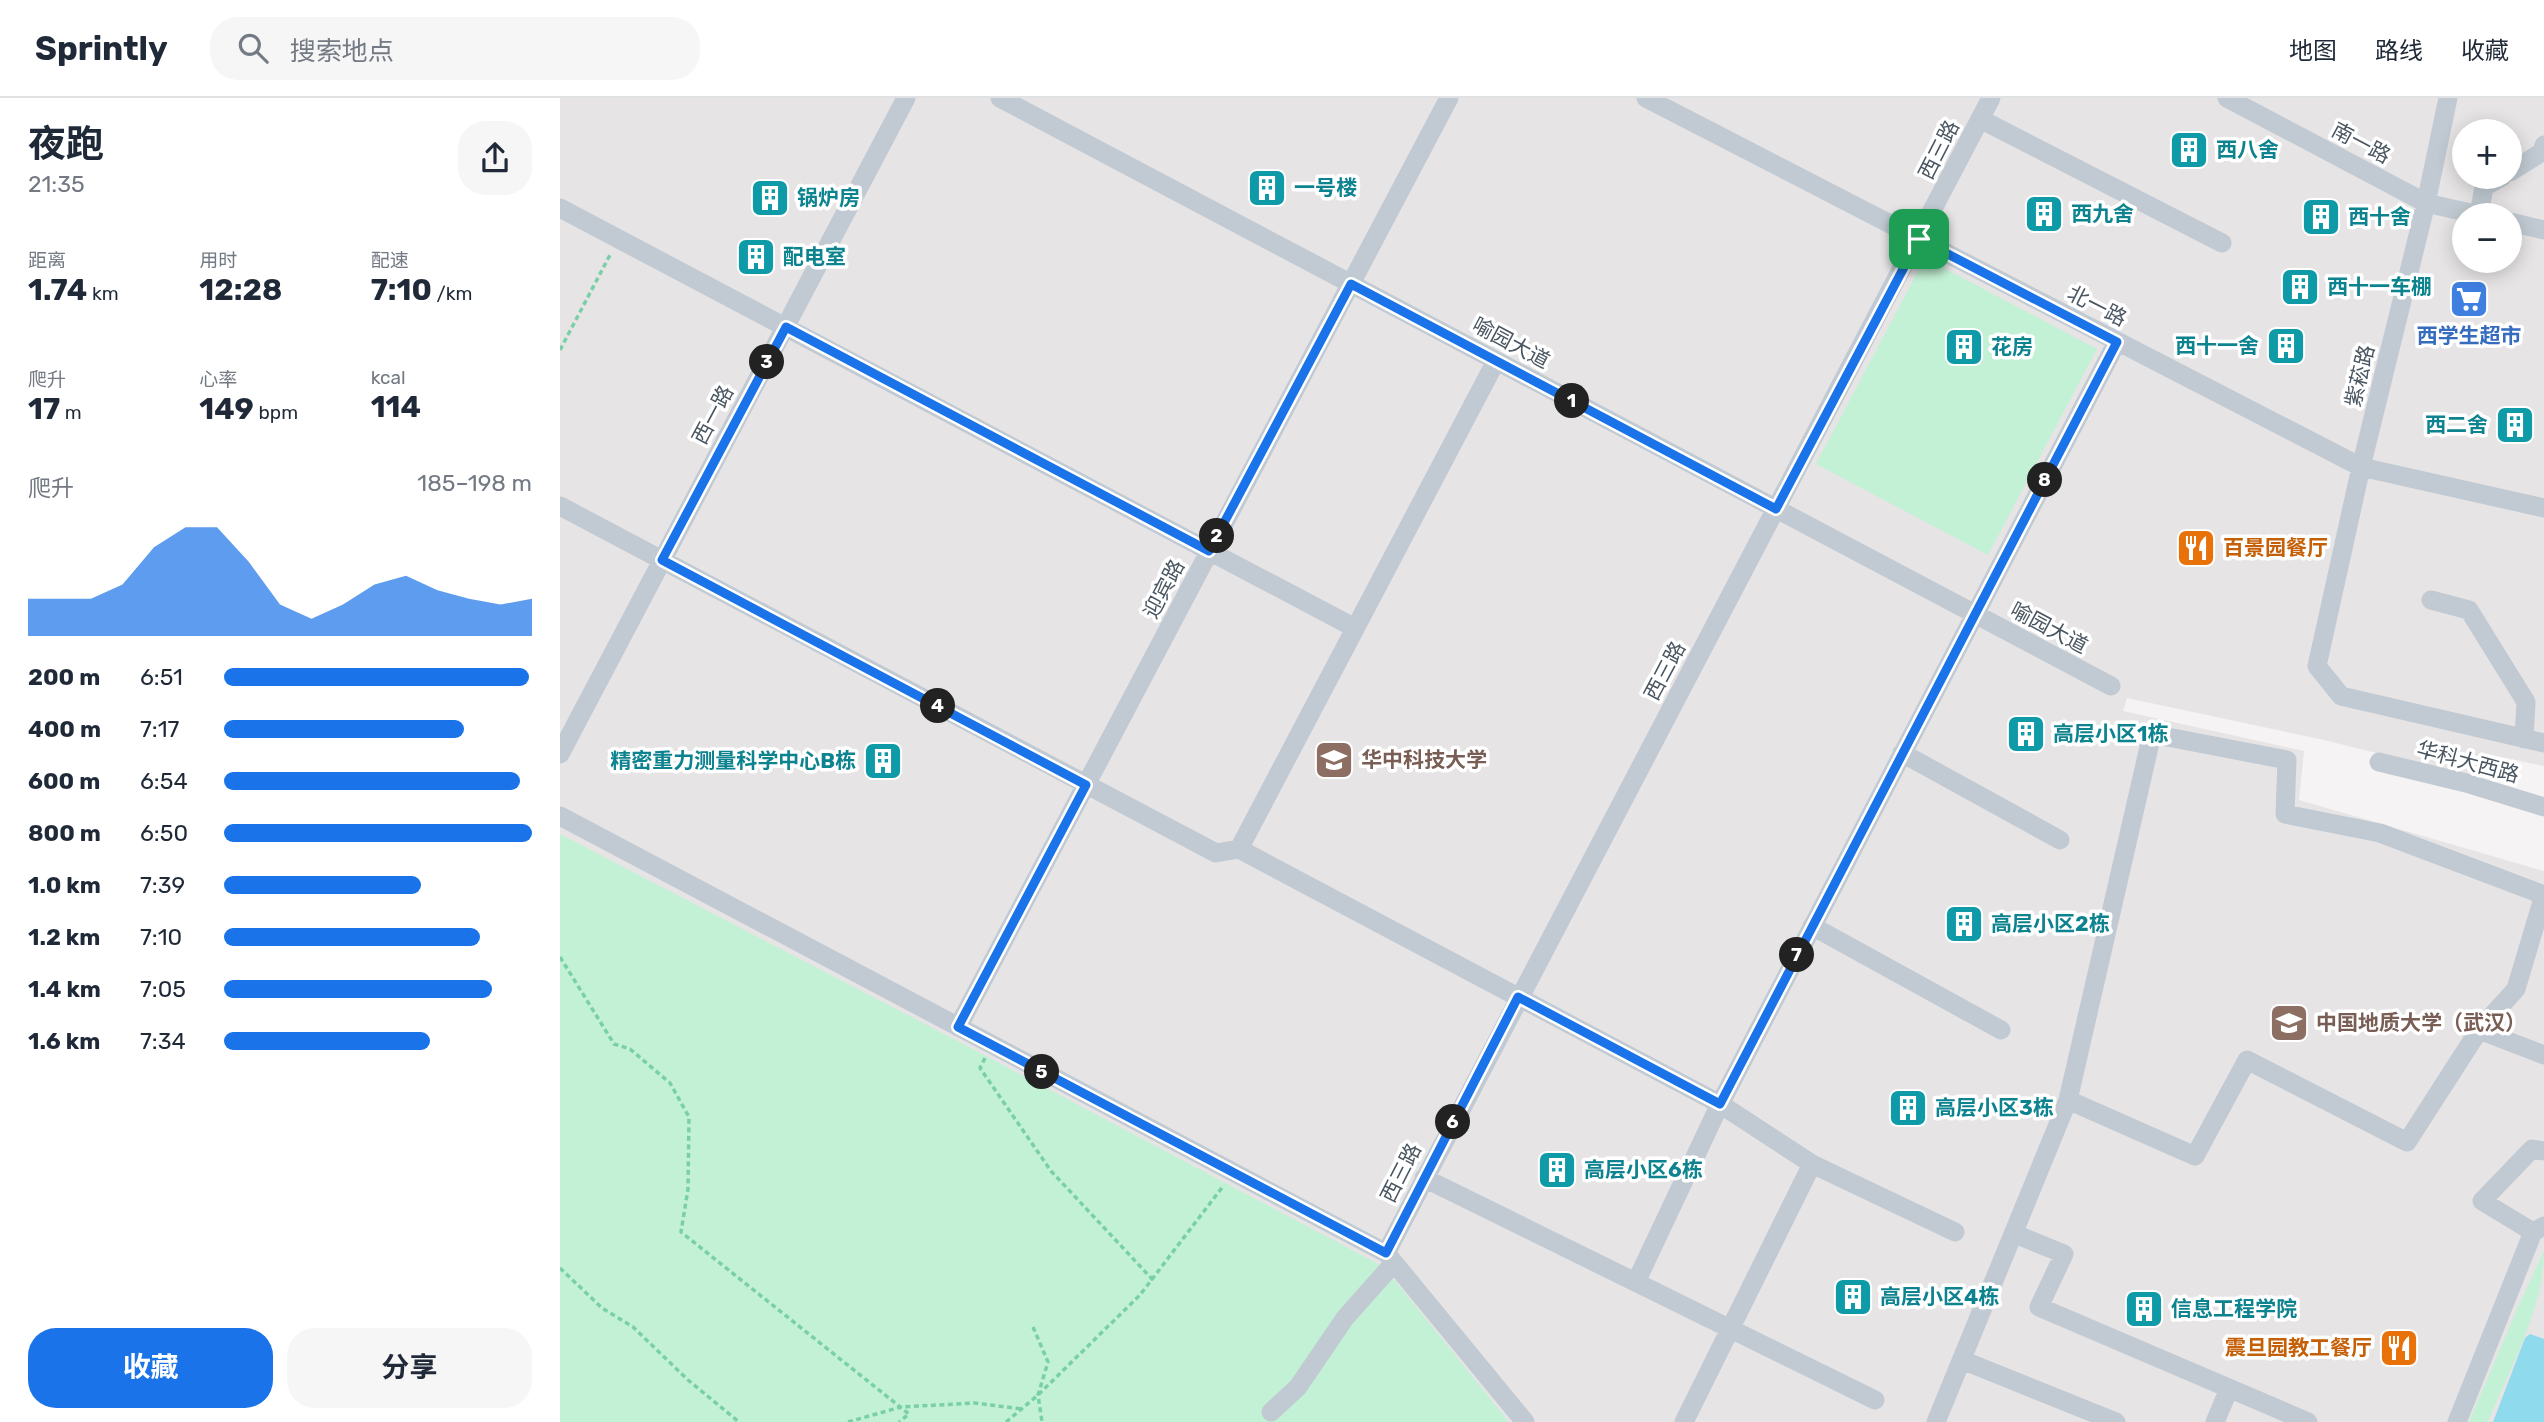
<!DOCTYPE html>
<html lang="zh">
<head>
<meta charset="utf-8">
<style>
	:root { --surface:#fff; --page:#f6f6f7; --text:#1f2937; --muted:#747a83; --line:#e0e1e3; --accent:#1a73e8 }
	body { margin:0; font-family:Rubik,"Noto Sans SC",sans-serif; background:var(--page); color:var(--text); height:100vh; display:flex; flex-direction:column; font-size:26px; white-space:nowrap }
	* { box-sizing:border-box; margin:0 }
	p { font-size:23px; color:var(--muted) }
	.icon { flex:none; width:38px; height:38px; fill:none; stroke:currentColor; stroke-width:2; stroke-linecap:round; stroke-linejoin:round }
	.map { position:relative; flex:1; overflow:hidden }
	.details { display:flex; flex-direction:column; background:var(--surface); width:560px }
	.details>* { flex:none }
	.fabs { position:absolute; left:1892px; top:21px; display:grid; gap:14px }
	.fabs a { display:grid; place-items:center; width:70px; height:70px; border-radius:50%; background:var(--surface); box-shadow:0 4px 18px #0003; font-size:35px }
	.pin { position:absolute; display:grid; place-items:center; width:60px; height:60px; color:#fff; margin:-30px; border-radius:14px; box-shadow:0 4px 10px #0006 }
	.km { position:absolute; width:35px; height:35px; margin:-18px; border-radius:50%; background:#222; color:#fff; font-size:19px; line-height:35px; text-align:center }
	.round { display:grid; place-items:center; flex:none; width:74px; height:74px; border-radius:28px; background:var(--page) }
	.headline { display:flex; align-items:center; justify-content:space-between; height:119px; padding:0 28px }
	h1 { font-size:38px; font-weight:700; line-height:52px }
	.figures { display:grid; grid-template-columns:repeat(3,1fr); gap:10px; height:119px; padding:7px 28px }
	.figures div { display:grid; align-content:center }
	.figures b { font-size:30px; font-weight:700 }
	.figures small { font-size:19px; font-weight:400 }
	.figures p { font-size:19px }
	.chart { height:196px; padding:14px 28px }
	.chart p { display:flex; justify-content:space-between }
	.chart svg { width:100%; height:126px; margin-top:7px; fill:var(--accent); opacity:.7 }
	.primary-button { display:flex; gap:14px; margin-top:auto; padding:14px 28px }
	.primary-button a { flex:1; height:80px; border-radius:28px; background:var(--accent); color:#fff; font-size:28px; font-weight:700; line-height:80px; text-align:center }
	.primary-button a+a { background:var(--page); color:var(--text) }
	ul { padding:0 28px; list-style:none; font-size:23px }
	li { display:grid; grid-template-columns:112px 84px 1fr; align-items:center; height:52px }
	li i { height:18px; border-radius:9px; background:var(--accent) }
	header { display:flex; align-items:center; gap:42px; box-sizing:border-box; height:98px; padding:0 35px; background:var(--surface); border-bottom:2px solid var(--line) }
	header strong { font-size:33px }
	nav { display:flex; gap:38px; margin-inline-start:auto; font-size:24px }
	.search { width:490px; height:63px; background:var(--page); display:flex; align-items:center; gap:18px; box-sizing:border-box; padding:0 24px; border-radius:28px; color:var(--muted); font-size:26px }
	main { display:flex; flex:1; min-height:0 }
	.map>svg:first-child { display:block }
	.education { fill:#e6e4e5; fill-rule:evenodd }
	.green { fill:#c3f1d5 }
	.water { fill:#90daee }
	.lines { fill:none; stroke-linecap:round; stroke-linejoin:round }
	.path { stroke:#7ad0a6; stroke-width:3.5; stroke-dasharray:5 3.5; stroke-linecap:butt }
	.minor { stroke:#c1cad2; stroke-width:19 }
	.route-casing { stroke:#fff; stroke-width:14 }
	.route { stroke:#1a73e8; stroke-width:9 }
	.labels { text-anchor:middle; stroke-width:7; stroke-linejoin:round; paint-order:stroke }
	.street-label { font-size:21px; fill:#4a5661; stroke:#fff }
	.culture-label { font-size:21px; font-weight:bold; fill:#0d838f; stroke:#fff; text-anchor:start }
	.shop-label { font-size:21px; font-weight:bold; fill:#366cbe; stroke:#fff }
	.food-label { font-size:21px; font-weight:bold; fill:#c56008; stroke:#fff; text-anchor:start }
	.education-label { font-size:21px; font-weight:bold; fill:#785e54; stroke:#fff; text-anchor:start }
</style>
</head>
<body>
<header>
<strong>Sprintly</strong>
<div class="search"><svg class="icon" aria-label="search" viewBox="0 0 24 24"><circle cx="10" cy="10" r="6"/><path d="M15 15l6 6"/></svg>搜索地点</div>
<nav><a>地图</a><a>路线</a><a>收藏</a></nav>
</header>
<main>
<section class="details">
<div class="headline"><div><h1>夜跑</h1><p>21:35</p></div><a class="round"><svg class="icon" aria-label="share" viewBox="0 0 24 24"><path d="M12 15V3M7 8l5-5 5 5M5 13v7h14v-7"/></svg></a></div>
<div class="figures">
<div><p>距离</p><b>1.74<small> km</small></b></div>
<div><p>用时</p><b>12:28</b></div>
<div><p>配速</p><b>7:10<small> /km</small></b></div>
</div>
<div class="figures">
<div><p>爬升</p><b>17<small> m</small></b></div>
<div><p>心率</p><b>149<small> bpm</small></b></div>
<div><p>kcal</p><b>114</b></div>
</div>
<div class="chart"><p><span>爬升</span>185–198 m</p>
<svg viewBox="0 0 160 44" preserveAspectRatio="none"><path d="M0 44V31L10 31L20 31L30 26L40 13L50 6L60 6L70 18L80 33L90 38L100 33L110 26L120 23L130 28L140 31L150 33L160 31V44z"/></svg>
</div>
<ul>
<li><b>200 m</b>6:51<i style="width:99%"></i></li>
<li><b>400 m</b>7:17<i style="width:78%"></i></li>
<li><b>600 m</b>6:54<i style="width:96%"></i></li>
<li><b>800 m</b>6:50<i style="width:100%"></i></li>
<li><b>1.0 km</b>7:39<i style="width:64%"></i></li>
<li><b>1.2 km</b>7:10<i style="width:83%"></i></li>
<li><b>1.4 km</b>7:05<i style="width:87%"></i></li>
<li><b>1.6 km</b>7:34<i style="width:67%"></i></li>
</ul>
<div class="primary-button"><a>收藏</a><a>分享</a></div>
</section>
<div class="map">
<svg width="1984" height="1324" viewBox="0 0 1984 1324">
	<rect width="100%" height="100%" fill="#f5f3f3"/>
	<path class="education" d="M0,0h1984v668l-58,-12 -6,25 -156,-39 -197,-42 -4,13 181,40 -5,49 245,71v551h-1984zM1904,33h46v46h-46zM1904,117h46v46h-46z"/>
	<path class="green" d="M1365,160l172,91 -109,206 -172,-91z
		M0,736l407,212 417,221 125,155h-949z
		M1984,1153c0,57 -35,119 -56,171h-19l49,-115z"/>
	<path class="water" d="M1970,1236l14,5v83h-51l32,-84z"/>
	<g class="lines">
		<path class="path" d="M0,252l51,-97
			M0,859l54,87 16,5 40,34 19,34 -1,72 -7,43 228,182 -10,8
			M425,960l-5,10 71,103 102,109
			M0,1170l42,40 31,19 55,53 51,42
			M473,1229l15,35 -10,33 4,27
			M288,1324l53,-15 74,-4 47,6
			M446,1324l32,-27 102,-100 84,-110"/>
		<path class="minor" d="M440,0l1111,588
			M1086,0l715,369 183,41
			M1667,0l199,105 53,12
			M1888,0l-22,105 -65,264 -44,199 24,30 203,47
			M1420,21l242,124
			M1950,74l32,-20 2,-7
			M0,110l795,420
			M1919,117l5,-28 18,-10
			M1950,124l34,8
			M0,408l656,347 23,-4 481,255 92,60 143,68
			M1871,502l38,10 57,92 -2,37
			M1342,655l158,87
			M0,656l346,-656
			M1819,664l87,21 78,24
			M0,718l826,437
			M679,751l257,-488
			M1252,828l189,104
			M398,929l491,-929
			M1919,932l65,25
			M864,1080l451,222
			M1973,1134l-51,-31 50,-52 12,2
			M1455,1136l49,20 -25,53 269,115
			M1076,1184l84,-178 397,-762
			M1402,1262l154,62
			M711,1314l27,-25 47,-69 48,-54
			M965,1324l-139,-169 605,-1155
			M1124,1324l128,-258
			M1376,1324l132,-322 84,-366 135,26 -2,54 95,19 164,62 -28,94 -37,41 -72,112 -160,-82 -52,96 -127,-56
			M1655,1324l14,-33
			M1897,1324l76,-190 11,-6"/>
	</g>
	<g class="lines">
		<g class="route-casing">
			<path id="route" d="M1359,141l198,103 -397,762 -202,-107 -132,256 -428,-226 128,-242 -424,-225 124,-233 423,224 142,-267 425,225z"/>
		</g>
		<use href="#route" class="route"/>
	</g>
	<defs>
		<g id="building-square" transform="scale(2.0125)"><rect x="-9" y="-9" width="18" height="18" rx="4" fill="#0f9aa8" stroke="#fff"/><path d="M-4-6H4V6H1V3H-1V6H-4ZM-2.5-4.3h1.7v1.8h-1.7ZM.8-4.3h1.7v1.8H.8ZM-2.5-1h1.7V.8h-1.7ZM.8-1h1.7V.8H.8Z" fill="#fff"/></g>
		<g id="supermarket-square" transform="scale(2.0125)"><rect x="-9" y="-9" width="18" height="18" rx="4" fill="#3f7fe0" stroke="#fff"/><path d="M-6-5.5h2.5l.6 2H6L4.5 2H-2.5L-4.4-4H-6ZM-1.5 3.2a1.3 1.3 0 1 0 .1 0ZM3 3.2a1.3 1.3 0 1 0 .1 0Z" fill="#fff"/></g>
		<g id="restaurant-square" transform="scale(2.0125)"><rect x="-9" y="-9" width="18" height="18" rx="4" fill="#e8710a" stroke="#fff"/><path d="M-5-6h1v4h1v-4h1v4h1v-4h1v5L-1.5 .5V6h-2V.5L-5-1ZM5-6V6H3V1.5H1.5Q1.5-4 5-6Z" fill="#fff"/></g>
		<g id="university-square" transform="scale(2.0125)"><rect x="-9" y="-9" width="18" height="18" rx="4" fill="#8d6e63" stroke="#fff"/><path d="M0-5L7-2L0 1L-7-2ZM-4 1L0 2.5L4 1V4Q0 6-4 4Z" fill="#fff"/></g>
	</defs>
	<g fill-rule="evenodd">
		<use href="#building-square" x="1629" y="52"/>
		<use href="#building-square" x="707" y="90"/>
		<use href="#building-square" x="210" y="100"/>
		<use href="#building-square" x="1484" y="116"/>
		<use href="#building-square" x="1761" y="119"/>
		<use href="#building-square" x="196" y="159"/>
		<use href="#building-square" x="1740" y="189"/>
		<use href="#supermarket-square" x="1909" y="201"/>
		<use href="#building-square" x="1726" y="248"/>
		<use href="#building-square" x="1404" y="249"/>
		<use href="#building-square" x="1955" y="327"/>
		<use href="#restaurant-square" x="1636" y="450"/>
		<use href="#building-square" x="1466" y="636"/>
		<use href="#university-square" x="774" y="662"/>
		<use href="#building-square" x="323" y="663"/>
		<use href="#building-square" x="1404" y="826"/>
		<use href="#university-square" x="1729" y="925"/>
		<use href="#building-square" x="1348" y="1010"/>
		<use href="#building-square" x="997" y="1072"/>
		<use href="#building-square" x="1293" y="1199"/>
		<use href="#building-square" x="1584" y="1211"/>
		<use href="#restaurant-square" x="1839" y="1250"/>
	</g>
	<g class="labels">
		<g class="street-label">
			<text transform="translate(1801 45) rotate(28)" y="7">南一路</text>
			<text transform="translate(1379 52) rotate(-63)" y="7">西三路</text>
			<text transform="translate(1537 208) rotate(27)" y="7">北一路</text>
			<text transform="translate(951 245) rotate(28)" y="7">喻园大道</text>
			<text transform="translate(1800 278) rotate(-76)" y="7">紫菘路</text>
			<text transform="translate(153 317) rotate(-62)" y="7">西一路</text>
			<text transform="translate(604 491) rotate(-62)" y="7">迎宾路</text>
			<text transform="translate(1489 530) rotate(28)" y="7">喻园大道</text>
			<text transform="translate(1105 573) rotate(-62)" y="7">西三路</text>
			<text transform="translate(1908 664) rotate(15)" y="7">华科大西路</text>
			<text transform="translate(841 1075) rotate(-63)" y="7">西三路</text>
		</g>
		<g class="culture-label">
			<text x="1656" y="59">西八舍</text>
			<text x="734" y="97">一号楼</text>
			<text x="237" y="107">锅炉房</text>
			<text x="1511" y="123">西九舍</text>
			<text x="1788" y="126">西十舍</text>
			<text x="223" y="166">配电室</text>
			<text x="1767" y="196">西十一车棚</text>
			<text x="1699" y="255" text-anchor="end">西十一舍</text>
			<text x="1431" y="256">花房</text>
			<text x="1928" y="334" text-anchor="end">西二舍</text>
			<text x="1493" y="643">高层小区1栋</text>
			<text x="296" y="670" text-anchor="end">精密重力测量科学中心B栋</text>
			<text x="1431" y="833">高层小区2栋</text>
			<text x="1375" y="1017">高层小区3栋</text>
			<text x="1024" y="1079">高层小区6栋</text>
			<text x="1320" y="1206">高层小区4栋</text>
			<text x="1611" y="1218">信息工程学院</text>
		</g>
		<g class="shop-label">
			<text x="1909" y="245">西学生超市</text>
		</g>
		<g class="food-label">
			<text x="1663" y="457">百景园餐厅</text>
			<text x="1812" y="1257" text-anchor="end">震旦园教工餐厅</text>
		</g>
		<g class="education-label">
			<text x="801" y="669">华中科技大学</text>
			<text x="1756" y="932">中国地质大学（武汉）</text>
		</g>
	</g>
</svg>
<div class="fabs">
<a>+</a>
<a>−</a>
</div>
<div class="pin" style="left:1359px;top:141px;background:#1e9e55"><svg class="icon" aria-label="arrive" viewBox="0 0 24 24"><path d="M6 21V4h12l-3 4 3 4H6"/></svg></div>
<b class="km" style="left:1012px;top:303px">1</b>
<b class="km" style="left:657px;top:438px">2</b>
<b class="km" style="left:207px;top:264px">3</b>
<b class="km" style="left:378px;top:608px">4</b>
<b class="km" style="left:482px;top:974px">5</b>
<b class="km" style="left:893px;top:1024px">6</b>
<b class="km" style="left:1237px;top:857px">7</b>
<b class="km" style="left:1485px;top:382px">8</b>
</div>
</main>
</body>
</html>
